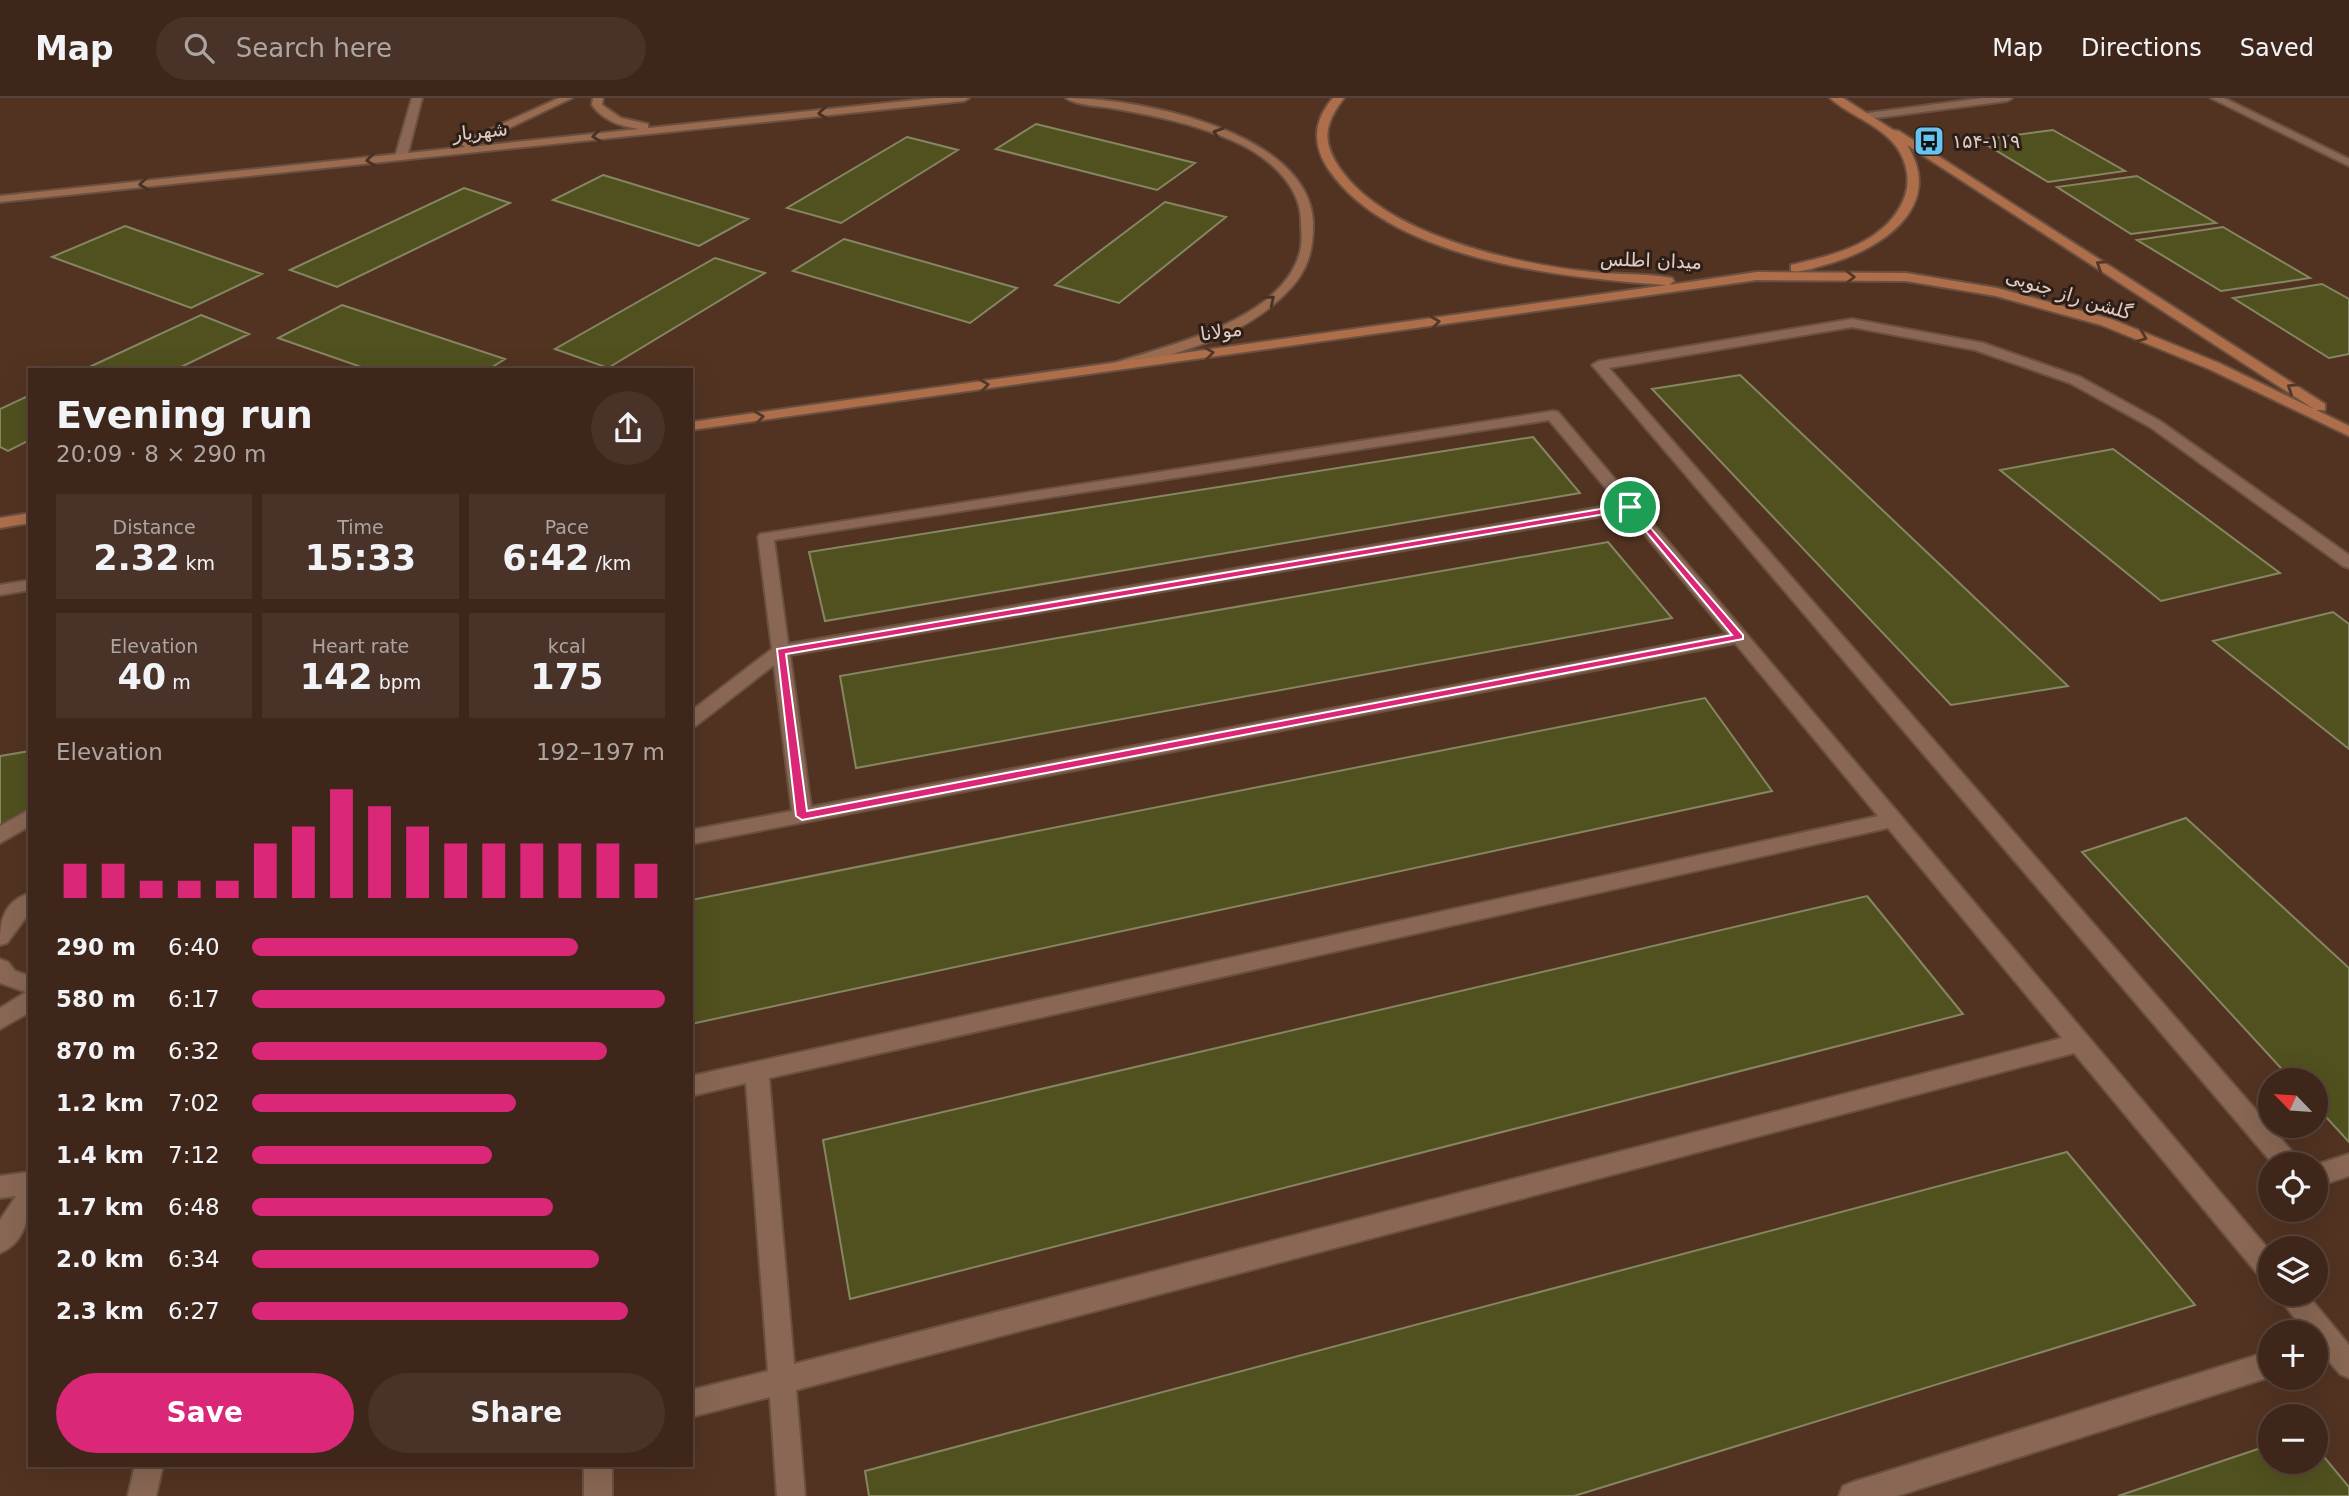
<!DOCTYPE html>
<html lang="en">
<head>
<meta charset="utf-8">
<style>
	:root { --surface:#3e261a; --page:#493227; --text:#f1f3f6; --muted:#ada5a2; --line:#574339; --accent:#db2777 }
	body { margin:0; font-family:"DejaVu Sans","Noto Naskh Arabic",sans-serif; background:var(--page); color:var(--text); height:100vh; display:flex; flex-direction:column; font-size:26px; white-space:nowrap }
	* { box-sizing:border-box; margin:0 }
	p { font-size:23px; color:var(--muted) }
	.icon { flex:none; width:38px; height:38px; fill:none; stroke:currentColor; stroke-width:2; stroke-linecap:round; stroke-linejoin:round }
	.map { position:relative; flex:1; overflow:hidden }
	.details { position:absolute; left:28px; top:270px; width:665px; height:1099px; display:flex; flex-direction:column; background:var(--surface); border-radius:0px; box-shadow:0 7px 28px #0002,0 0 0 2px var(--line) }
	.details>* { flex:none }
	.needle { width:46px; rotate:295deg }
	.fabs { position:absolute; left:2258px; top:970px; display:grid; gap:14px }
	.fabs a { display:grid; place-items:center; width:70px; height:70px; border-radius:50%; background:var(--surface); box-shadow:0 7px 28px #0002,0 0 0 2px var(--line); font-size:35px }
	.pin { position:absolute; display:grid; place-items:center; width:60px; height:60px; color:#fff; margin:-30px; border:4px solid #fff; border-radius:50%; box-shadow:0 2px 7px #0007 }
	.round { display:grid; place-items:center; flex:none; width:74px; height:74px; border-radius:37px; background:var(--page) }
	.head { display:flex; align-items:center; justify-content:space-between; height:119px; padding:0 28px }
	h1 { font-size:38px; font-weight:800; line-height:52px }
	.metrics { display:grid; grid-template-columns:repeat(3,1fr); gap:10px; height:119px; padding:7px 28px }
	.metrics div { display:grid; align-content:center; border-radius:0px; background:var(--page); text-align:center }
	.metrics b { font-size:35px; font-weight:800 }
	.metrics small { font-size:19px; font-weight:400 }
	.metrics p { font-size:19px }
	.chart { height:196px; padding:14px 28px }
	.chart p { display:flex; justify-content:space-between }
	.chart svg { width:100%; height:126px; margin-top:7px; stroke:var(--accent); stroke-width:6 }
	.cta { display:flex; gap:14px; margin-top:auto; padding:14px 28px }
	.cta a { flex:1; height:80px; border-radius:42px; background:var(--accent); color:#fff; font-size:28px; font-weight:800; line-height:80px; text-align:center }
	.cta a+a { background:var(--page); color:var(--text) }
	ul { padding:0 28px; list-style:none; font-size:23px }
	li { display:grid; grid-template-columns:112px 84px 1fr; align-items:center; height:52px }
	li i { height:18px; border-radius:9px; background:var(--accent) }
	header { display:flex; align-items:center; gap:42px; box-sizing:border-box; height:98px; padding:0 35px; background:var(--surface); border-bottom:2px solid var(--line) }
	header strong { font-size:33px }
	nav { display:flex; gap:38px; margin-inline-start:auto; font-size:24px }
	.search { width:490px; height:63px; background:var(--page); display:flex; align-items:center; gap:18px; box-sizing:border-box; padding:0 24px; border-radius:38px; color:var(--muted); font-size:26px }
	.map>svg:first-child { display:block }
	.building { fill:#51511f; stroke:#858662; stroke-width:2 }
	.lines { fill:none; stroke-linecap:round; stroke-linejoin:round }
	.minor-casing { stroke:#6a5041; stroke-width:4 }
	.tertiary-casing { stroke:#6a5041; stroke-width:4 }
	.secondary-casing { stroke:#6a5041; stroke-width:4 }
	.primary-casing { stroke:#6a5041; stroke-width:4 }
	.minor { fill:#896754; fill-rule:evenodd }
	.tertiary { fill:#896754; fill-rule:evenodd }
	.secondary { fill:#9b6b4f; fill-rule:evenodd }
	.primary { fill:#ae6e4a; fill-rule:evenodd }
	.oneway { stroke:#483225 }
	.oneway2 { stroke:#543726 }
	.route { fill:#db2777; stroke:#fff; stroke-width:2; fill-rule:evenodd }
	.labels { text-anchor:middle; stroke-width:6; stroke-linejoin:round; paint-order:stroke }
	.far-street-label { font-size:19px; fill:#e1cdc3; stroke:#2d1f17 }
	.far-poi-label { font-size:19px; fill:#e1cdc3; stroke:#2d1f17; text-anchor:start }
</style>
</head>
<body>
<header>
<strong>Map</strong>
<div class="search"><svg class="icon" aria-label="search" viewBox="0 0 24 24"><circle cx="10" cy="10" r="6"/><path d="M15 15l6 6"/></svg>Search here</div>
<nav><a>Map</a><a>Directions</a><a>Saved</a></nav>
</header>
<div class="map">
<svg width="2349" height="1398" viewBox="0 0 2349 1398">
	<rect width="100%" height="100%" fill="#523322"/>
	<path class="building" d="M1036,26l159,39 -38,27 -161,-41z
		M2053,32l72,41 -77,11 -69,-42z
		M907,39l51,13 -117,73 -54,-15z
		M603,77l145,44 -49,27 -146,-46z
		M2137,78l79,47 -85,11 -74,-47z
		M464,90l46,15 -173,84 -47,-17z
		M1165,104l61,15 -107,86 -64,-18z
		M125,128l137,48 -71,34 -139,-51z
		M2223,129l87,51 -89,13 -84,-51z
		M844,141l173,49 -47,35 -177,-52z
		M715,160l50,15 -157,95 -53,-19z
		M2322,186l27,15v55l-20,4 -96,-60z
		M342,207l163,54 -16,10h-122l-89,-31z
		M201,217l48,19 -72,35h-92z
		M1740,277l328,311 -117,19 -299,-316z
		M30,297v45l-22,11 -8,-4v-38z
		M1533,339l47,56 -755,128 -16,-69z
		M2113,351l167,124 -119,28 -161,-131z
		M1608,444l64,76 -816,150 -16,-92z
		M2333,514l16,12v125l-136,-108z
		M1705,600l67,93 -1081,233v-124z
		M30,653v51l-8,20 -22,4v-70z
		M2186,720l163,150v174l-34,-37v-25h-23l-210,-228z
		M1867,798l96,118 -1113,285 -27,-159z
		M2067,1054l128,153 -621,191h-705l-4,-25z
		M2270,1347v16h45v-15l34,41v9h-231z"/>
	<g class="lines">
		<g class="minor-casing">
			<path id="minor" d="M412,0h10l-15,59 -6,3 -6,-3z
				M1983,0h29l-5,3 -139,18 -5,-3 5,-3z
				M2211,0h13l125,61v7z
				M1852,221l131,24 97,34 80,44 189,134v13l-6,-2 -193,-139 -80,-44 -95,-33 -123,-23 -243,41 687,788 4,8h-27l-681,-799 7,-4z
				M1553,313l5,1 712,839v31l-9,-4 -187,-225 -1278,337 9,106h-28l-7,-99 -79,20v-27l77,-19 -22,-288 -55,13v-20l1187,-260 -143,-173 -1044,201v-14l101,-19 -18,-146 -77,60 -6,2v-16l81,-62 -14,-112 2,-3zM1549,322l70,84 -831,140 -14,-104zM1626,414l101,122 -916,173 -21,-152zM1888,730l174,210 -1268,326 -25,-286z
				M30,482v10l-30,5v-10z
				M30,711v17l-30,17v-17z
				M2349,1056v22l-34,11v-22z
				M30,1074c0,28 2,68 -30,81v-33l16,-24 -16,2v-22z
				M2276,1195h30l43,52v33l-9,-4 -25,-29v-13h-10z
				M2270,1253v26l-373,119h-58l4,-10 10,-4z
				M135,1367h28l-7,31h-28z
				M584,1367h28v31h-28z"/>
		</g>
		<g class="tertiary-casing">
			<path id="tertiary" d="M30,795v19l-23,31 -7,2c0,-24 3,-43 30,-52z
				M0,861l8,3 7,9 15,5v36l-30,17v-21l26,-16 -26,-9z"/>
		</g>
		<g class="secondary-casing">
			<path id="secondary" d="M559,0h13l-103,49 170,-18c-19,-3 -35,-8 -47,-24l1,-7h10l-1,7 19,13 27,6v4l286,-30h35l-5,3 -964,101v-6l465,-49 -4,-3 1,-2z
				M1066,0c71,0 243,33 247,124 1,37 -10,58 -39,82 -43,37 -98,48 -150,65h-10v-6c58,-19 168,-43 186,-111 3,-11 1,-21 1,-32 -1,-38 -38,-67 -70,-80 -36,-16 -75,-24 -114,-31 -15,-3 -39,-3 -51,-11z"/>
		</g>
		<g class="primary-casing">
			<path id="primary" d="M1333,0h11c-20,26 -23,44 -3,72 47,66 175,94 251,102 27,3 55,1 80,6l2,3 -5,4 88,-13 149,1 91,15 114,31 108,44 95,46 -407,-264c39,62 -26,104 -79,119 -12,3 -26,9 -37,7v-6c43,-10 97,-22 114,-69 6,-17 1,-37 -10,-51 -18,-22 -45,-29 -65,-47h13l50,32 6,1 426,273v6h-9l33,16v10l-140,-67 -108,-44 -105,-29 -90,-15 -149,-1 -1066,150v-8l976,-137c-102,-7 -275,-24 -338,-115 -17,-25 -16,-49 4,-72z
				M30,415v10l-30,5v-10z"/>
		</g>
		<use href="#minor" class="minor"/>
		<use href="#tertiary" class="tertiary"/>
		<use href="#secondary" class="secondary"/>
		<use href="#primary" class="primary"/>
	</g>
	<defs><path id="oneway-chevron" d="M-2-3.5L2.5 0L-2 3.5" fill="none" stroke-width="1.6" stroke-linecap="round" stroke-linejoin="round" transform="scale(1.75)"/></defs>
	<g class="oneway">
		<use href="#oneway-chevron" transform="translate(823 15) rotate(174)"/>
		<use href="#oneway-chevron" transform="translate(1218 35) rotate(-161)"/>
		<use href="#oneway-chevron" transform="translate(597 38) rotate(174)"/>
		<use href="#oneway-chevron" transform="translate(371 62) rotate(174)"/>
		<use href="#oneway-chevron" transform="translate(144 86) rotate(174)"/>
		<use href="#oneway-chevron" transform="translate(1270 202) rotate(-39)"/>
	</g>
	<g class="oneway2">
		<use href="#oneway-chevron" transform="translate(2101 167) rotate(-147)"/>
		<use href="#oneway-chevron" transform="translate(1850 179)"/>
		<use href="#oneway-chevron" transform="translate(1435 224) rotate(-8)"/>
		<use href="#oneway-chevron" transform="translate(2142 239) rotate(22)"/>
		<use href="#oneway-chevron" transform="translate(1209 255) rotate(-8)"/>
		<use href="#oneway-chevron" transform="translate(984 287) rotate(-8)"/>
		<use href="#oneway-chevron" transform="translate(2292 290) rotate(-146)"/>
		<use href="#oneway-chevron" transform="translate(759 319) rotate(-8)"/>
	</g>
	<path class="route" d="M1630,406l113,131v4l-941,181 -6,-4 -19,-167zM1628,412l104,125 -925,176 -21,-157z"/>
	<defs>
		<g id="bus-square" transform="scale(1.575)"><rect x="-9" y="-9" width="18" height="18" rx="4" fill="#66c4ef" stroke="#2d1f17"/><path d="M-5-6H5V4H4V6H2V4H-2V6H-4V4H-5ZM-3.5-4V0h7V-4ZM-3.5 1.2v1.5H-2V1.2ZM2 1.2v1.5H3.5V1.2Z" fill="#111"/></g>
	</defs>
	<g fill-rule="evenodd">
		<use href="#bus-square" x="1929" y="43"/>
	</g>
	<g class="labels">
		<g class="far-street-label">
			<text transform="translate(480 33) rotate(-6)" y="7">شهریار</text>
			<text transform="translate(1651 162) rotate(2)" y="7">میدان اطلس</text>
			<text transform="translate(2069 196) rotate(17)" y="7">گلشن راز جنوبی</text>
			<text transform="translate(1221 233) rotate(-8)" y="7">مولانا</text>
		</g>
		<g class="far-poi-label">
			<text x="1952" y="50">۱۵۴-۱۱۹</text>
		</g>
	</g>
</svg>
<div class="fabs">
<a><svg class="needle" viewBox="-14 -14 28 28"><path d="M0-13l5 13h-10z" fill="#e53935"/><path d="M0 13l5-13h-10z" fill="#ada5a2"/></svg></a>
<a><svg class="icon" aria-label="locate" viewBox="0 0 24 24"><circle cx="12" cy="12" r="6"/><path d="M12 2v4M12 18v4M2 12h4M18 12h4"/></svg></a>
<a><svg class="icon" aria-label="layers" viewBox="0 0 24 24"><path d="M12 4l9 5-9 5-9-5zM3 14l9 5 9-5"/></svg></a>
<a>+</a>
<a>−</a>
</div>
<div class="pin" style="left:1630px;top:409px;background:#1e9e55"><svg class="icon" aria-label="arrive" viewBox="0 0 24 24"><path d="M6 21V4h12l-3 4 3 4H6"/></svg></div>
<section class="details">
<div class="head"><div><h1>Evening run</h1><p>20:09 · 8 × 290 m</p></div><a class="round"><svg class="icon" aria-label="share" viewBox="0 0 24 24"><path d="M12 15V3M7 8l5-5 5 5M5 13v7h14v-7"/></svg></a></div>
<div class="metrics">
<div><p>Distance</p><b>2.32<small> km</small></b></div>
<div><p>Time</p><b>15:33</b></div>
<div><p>Pace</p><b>6:42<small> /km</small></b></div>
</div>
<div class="metrics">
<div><p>Elevation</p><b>40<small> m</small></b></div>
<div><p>Heart rate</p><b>142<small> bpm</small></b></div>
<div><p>kcal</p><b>175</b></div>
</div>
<div class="chart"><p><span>Elevation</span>192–197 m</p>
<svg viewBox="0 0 160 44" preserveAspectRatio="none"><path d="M5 44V32M15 44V32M25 44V38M35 44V38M45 44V38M55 44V25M65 44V19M75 44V6M85 44V12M95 44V19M105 44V25M115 44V25M125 44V25M135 44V25M145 44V25M155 44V32"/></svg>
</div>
<ul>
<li><b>290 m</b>6:40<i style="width:79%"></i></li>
<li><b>580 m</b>6:17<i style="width:100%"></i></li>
<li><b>870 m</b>6:32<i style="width:86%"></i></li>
<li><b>1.2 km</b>7:02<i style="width:64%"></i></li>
<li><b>1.4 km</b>7:12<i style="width:58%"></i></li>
<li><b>1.7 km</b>6:48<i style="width:73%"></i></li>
<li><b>2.0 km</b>6:34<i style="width:84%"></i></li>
<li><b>2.3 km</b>6:27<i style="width:91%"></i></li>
</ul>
<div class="cta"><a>Save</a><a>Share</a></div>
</section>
</div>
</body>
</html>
